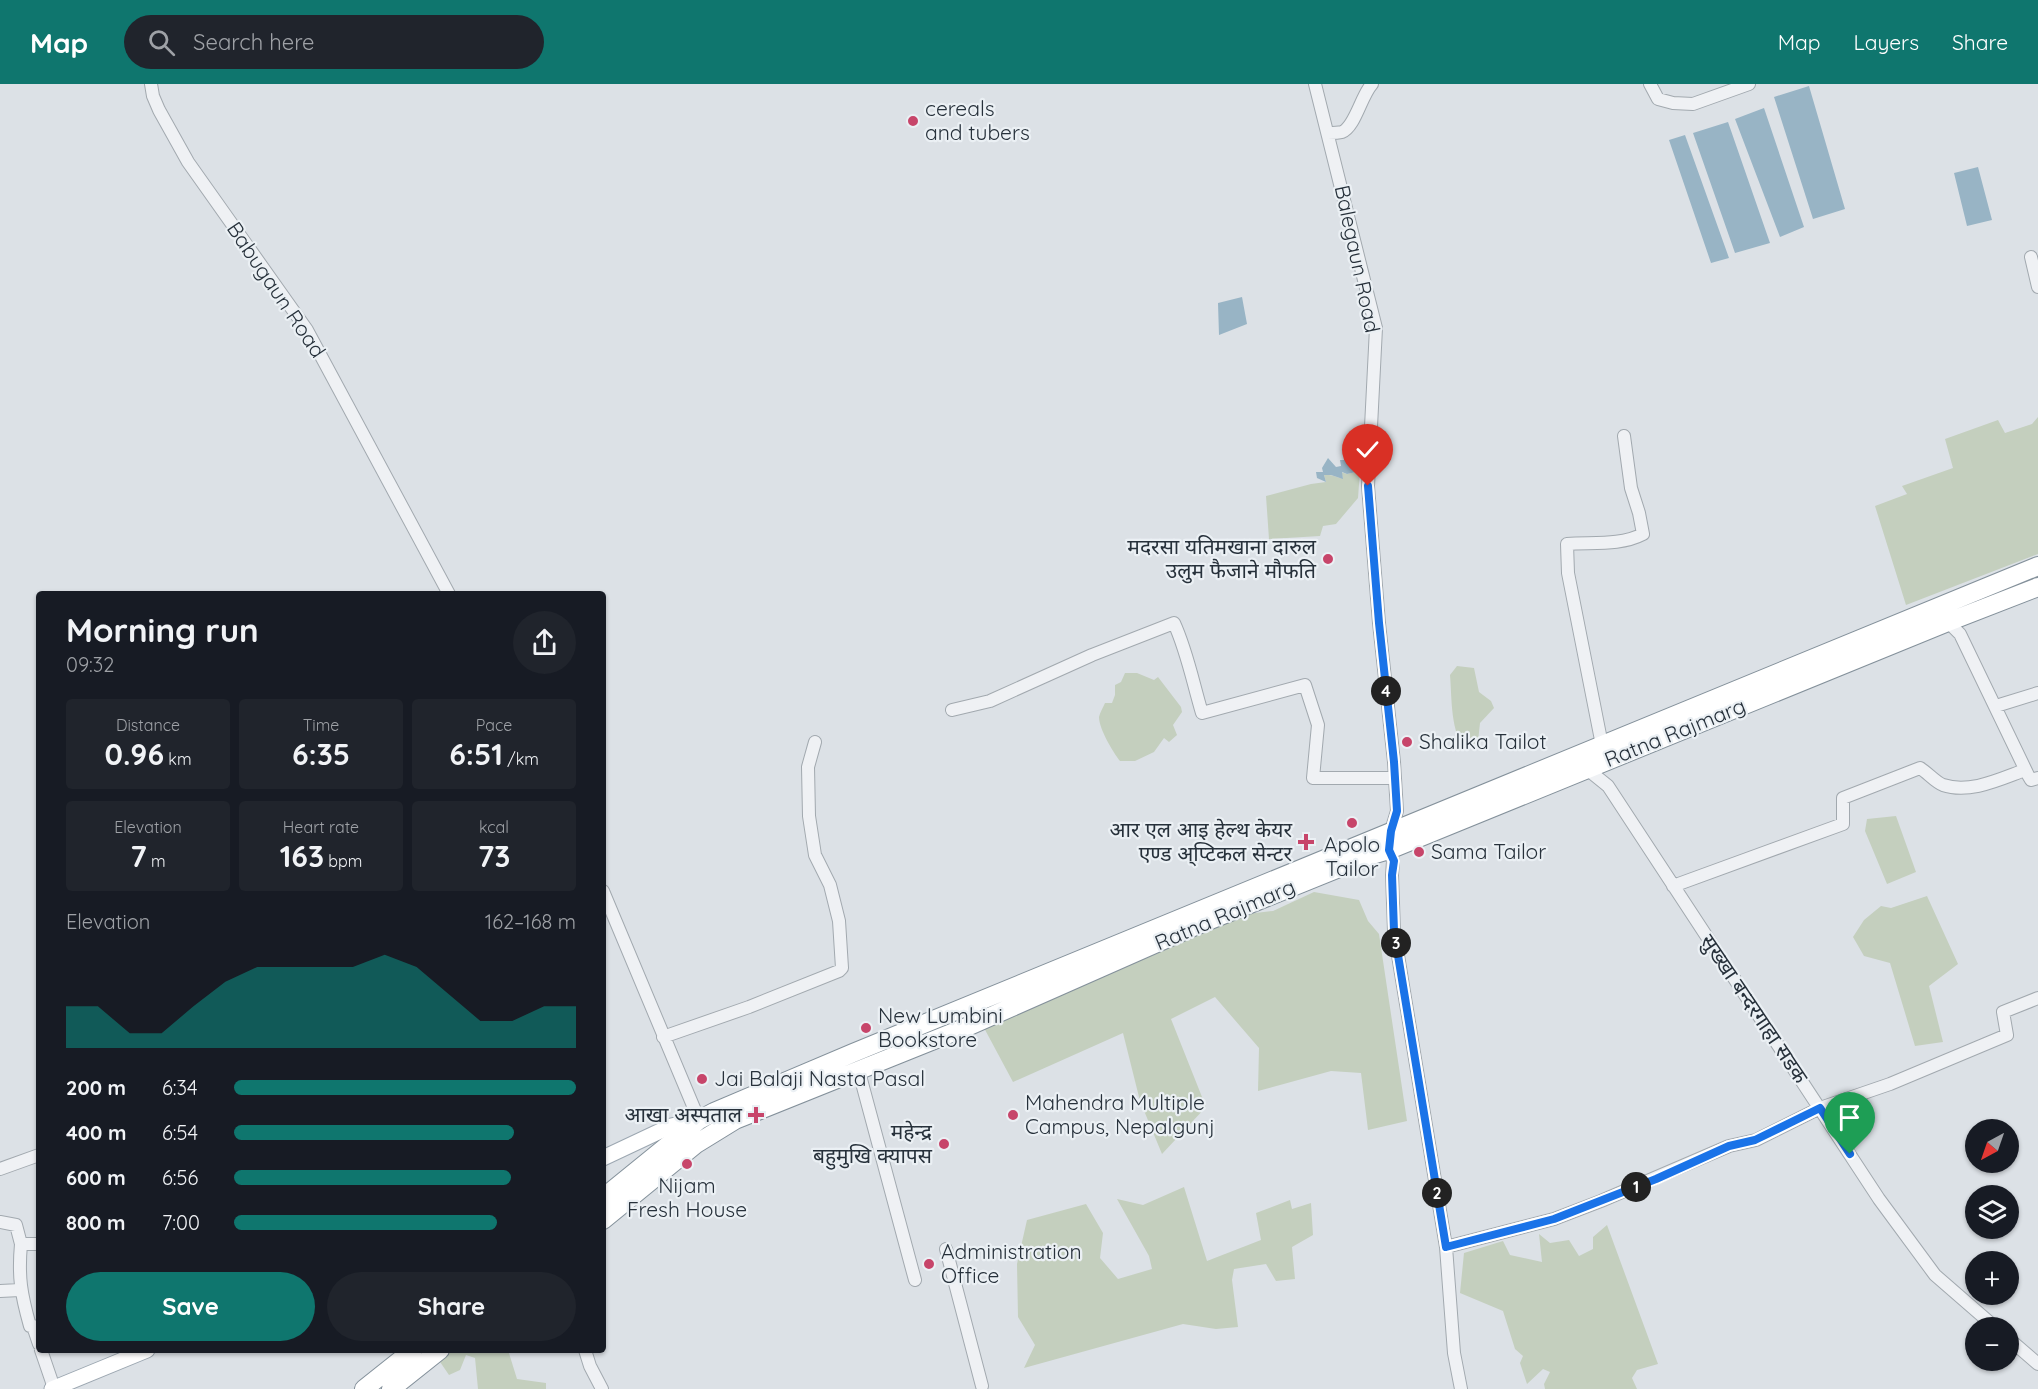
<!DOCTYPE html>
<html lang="en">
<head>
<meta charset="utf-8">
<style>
	:root { --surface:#171b24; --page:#20242c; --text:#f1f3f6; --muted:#9ea1a6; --accent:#0f766e }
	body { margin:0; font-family:Quicksand,"Noto Sans Devanagari",sans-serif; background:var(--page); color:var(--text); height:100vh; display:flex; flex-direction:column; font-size:22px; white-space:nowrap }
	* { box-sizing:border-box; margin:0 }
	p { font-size:20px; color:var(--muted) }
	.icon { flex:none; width:33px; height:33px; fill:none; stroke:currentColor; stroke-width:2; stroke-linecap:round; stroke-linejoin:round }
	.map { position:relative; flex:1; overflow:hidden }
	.sheet { position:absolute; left:36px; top:507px; width:570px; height:762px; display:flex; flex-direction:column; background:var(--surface); border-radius:6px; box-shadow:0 2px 4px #0004 }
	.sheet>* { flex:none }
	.needle { width:39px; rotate:220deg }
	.buttons { position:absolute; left:1965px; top:1035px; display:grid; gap:12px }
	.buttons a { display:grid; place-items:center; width:54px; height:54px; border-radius:50%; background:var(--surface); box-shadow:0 2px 4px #0004; font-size:30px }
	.pin { position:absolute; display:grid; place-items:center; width:51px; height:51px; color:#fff; margin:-62px -26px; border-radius:50% 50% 50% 0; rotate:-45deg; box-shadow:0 0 6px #0007 }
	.pin .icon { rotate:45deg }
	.km { position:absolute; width:30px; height:30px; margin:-15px; border-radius:50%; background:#222; color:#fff; font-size:16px; line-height:30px; text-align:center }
	.round { display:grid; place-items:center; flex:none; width:63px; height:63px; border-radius:32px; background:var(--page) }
	.head { display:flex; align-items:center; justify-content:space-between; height:102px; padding:0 30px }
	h1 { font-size:33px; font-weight:700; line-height:45px }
	.stats { display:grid; grid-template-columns:repeat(3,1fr); gap:9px; height:102px; padding:6px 30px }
	.stats div { display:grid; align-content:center; border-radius:6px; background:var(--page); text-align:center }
	.stats b { font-size:30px; font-weight:700 }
	.stats small { font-size:16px; font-weight:400 }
	.stats p { font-size:16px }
	.chart { height:168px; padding:12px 30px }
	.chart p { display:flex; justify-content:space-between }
	.chart svg { width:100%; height:108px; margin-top:6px; fill:var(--accent); opacity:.7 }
	.primary-button { display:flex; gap:12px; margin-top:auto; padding:12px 30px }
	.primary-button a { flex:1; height:69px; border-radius:36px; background:var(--accent); color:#fff; font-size:24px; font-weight:700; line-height:69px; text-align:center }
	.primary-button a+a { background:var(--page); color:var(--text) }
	ul { padding:0 30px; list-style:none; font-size:20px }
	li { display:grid; grid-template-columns:96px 72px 1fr; align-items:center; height:45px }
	li i { height:15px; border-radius:8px; background:var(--accent) }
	header { display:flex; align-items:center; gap:36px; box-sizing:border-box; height:84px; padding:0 30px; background:var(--accent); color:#fff }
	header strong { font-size:28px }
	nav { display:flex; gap:33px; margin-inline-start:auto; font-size:21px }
	.search { width:420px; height:54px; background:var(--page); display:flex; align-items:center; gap:15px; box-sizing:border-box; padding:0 21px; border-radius:33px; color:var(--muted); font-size:22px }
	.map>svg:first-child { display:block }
	.green { fill:#c4cfbe }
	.water { fill:#98b4c5 }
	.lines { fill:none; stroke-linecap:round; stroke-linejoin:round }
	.minor-casing { stroke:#a2a9af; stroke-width:14 }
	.major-casing { stroke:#9ca7b1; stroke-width:17 }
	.highway-casing { stroke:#84919b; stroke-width:20 }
	.minor { stroke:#eff1f4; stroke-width:12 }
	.major { stroke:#fff; stroke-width:15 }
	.highway { stroke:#fff; stroke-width:18 }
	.route-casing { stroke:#fff; stroke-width:12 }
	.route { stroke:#1a73e8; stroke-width:8 }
	.poi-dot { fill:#c7456a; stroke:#ebf0f4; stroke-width:2 }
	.labels { text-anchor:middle; stroke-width:4.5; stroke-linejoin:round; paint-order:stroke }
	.poi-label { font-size:21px; fill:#27313b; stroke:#ebf0f4; text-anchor:start }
	.street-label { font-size:21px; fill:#27313b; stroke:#ebf0f4 }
</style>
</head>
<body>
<header>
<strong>Map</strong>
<div class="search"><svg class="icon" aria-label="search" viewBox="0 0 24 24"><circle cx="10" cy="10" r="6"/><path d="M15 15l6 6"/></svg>Search here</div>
<nav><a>Map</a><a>Layers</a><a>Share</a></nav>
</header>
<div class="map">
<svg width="2038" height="1305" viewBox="0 0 2038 1305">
	<rect width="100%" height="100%" fill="#dce1e6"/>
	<path class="green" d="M2038,333v137l-132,51 -31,-99 32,-12 -5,-8 51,-18 -8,-29 53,-19 7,13 27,-9z
		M1360,387l-2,27 -22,26 -13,2 -3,10 -51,3 -3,-43 45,-12 15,-2 -2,-7c8,-1 12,3 19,3l-2,-6 6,2z
		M1457,582l17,2 5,24 12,9 3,7 -14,15 -2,18 -11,9c-17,-15 -15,-53 -17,-75z
		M1125,589h12l17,7 4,-3 23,30 1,5 -9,13 4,10 -8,7 -5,-4 -10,14 -19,9h-15c-7,-9 -21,-32 -21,-44 1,-5 4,-9 6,-14h7l3,-8v-10l6,-3z
		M1896,732l20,56 -29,12 -22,-53 2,-12z
		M1314,808l45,8 9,21 11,13 28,187 -39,9 -7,-57 -30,-2 -73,20 1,-43 -44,-51 -44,22 35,88 -44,47 -22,-53 -17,-68 -110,49 -30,-56 264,-112 26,-3z
		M1927,812l31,68 -29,22 14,56 -28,4 -25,-83 -26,-7 -11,-19 11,-17 17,-14 10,2z
		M1184,1103l23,74 54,-21 -5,-27 34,-13 2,9 19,-6 2,32 -21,12 3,32 -19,2 -10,-17 -32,5 -2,11 6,47 -22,2 -33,-5 -159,44 11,-23 -17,-28 -1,-53 10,-44 59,-16 17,29 -3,25 18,21 34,-10 -3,-13 -32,-57 26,6z
		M1607,1141l51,139 -21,6 -5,8 5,11h-92l-1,-5 6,-12 -7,-3 -16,15 -7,-21 3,-7 -8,-7 -12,-38 -43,-18 4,-40 39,-12 7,14 32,7 -3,-28 11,9 19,-3 10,16 14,-7v-12z
		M445,1266h63l9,29 29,4v6h-68l-3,-31 -9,-3 -6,15 -11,5 -13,-19z"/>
	<path class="water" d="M1809,2l36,123 -32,10 -39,-122z
		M1764,24l40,119 -24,10 -45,-118z
		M1728,38l42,121 -35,10 -42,-120z
		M1685,51l44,123 -18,5 -42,-123z
		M1978,83l14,53 -25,6 -13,-53z
		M1242,213l5,27 -28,11 -1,-32z
		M1328,374l8,9 5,-1 -1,-6h9l6,3h3l3,6 -1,2 -13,3 -5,-2 1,7 -12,-4h-7l2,7 -9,-4 -1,-6h7l-1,-4z"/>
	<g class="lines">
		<g class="minor-casing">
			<path id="minor" d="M151,0l2,12 6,14 29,52 119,168 142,264
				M1315,0l61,244 -8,158 11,137 15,139 3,49 -6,20
				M1650,0l8,15 15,4 20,1 56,-20
				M1328,49c4,0 10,0 14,-1 13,-5 19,-36 30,-48
				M2031,173l7,30
				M1948,538l12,12 68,141 3,5 7,-2
				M1996,622l42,-13
				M952,626l38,-9 102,-46 82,-32c13,28 19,60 28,90l103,-28 13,40 -5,53h82
				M1602,661l-34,-172 -1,-29c25,-2 53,2 76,-10l-4,-21 -8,-25 -7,-52
				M1587,685l21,17 271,413 56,76 61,53
				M1389,766l4,11 -1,14 2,56 52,316 8,106 7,36
				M1673,802l170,-62v-26l77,-30c8,5 15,14 23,17 27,9 57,-6 82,-15
				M603,807l96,229
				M663,953l86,-30 90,-36 3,-3 -3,-47 -9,-36 -15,-30 -6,-39 -1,-49 7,-25
				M852,990l7,-2 56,208
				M0,1085l39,-14
				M0,1138l16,3 5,19
				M39,1160h-18c-3,33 0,50 9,82h3l6,18
				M1446,1163l108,-28 47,-18 128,-55 27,-6 64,-32 70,-24 117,-49 -4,-23 35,-14
				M946,1165l36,137
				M0,1207l20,-1
				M2008,1254l30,26
				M41,1266l13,38
				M585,1266l5,16 12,23"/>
		</g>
		<g class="major-casing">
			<path id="major" d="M603,1074l68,-32 28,-6
				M52,1305l95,-39"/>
		</g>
		<g class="highway-casing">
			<path id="highway" d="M603,1114l96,-78 15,-8 139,-59 1185,-487
				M603,1136l93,-76 39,-24 234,-94 224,-99 176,-71 20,-6 559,-228 90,-35
				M364,1305l49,-39
				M391,1305l49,-39"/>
		</g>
		<use href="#minor" class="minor"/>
		<use href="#major" class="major"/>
		<use href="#highway" class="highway"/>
	</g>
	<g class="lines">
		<g class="route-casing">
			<path id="route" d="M1368,402l11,137 15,139 3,49 -6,20 -2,19 5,11 -2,14 2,56 52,316 108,-28 102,-40 73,-33 26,-6 65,-32 30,46"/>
		</g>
		<use href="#route" class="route"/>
	</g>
	<g class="poi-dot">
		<circle cx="913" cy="37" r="6"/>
		<circle cx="1328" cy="475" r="6"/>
		<circle cx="1407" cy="658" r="6"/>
		<circle cx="1352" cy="739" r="6"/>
		<path d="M1303 749h6v6h6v6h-6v6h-6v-6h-6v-6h6z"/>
		<circle cx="1419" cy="768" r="6"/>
		<circle cx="866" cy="944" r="6"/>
		<circle cx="702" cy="995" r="6"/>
		<path d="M753 1022h6v6h6v6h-6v6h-6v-6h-6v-6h6z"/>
		<circle cx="1013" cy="1031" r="6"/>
		<circle cx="944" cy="1060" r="6"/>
		<circle cx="687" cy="1080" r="6"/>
		<circle cx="929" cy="1180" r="6"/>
	</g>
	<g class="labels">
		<g class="poi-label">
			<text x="925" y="32">cereals<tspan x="925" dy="24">and tubers</tspan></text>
			<text x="1316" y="470" text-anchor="end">मदरसा यतिमखाना दारुल<tspan x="1316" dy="24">उलुम फैजाने माैफति</tspan></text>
			<text x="1419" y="665">Shalika Tailot</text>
			<text x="1292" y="753" text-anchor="end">आर एल आइ हेल्थ केयर<tspan x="1292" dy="24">एण्ड अ्प्टिकल सेन्टर</tspan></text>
			<text x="1352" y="768" text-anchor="middle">Apolo<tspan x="1352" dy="24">Tailor</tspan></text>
			<text x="1431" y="775">Sama Tailor</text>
			<text x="878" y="939">New Lumbini<tspan x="878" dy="24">Bookstore</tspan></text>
			<text x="714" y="1002">Jai Balaji Nasta Pasal</text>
			<text x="1025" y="1026">Mahendra Multiple<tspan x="1025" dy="24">Campus, Nepalgunj</tspan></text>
			<text x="742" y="1038" text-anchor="end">आखा अस्पताल</text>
			<text x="932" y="1055" text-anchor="end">महेन्द्र<tspan x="932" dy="24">बहुमुखि क्यापस</tspan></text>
			<text x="687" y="1109" text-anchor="middle">Nijam<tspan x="687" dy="24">Fresh House</tspan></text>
			<text x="941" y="1175">Administration<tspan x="941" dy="24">Office</tspan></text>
		</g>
		<g class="street-label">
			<text transform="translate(1357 175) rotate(78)" y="7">Balegaun Road</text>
			<text transform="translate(276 206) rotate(56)" y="7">Babugaun Road</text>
			<text transform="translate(1675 649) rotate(-22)" y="7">Ratna Rajmarg</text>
			<text transform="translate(1225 831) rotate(-23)" y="7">Ratna Rajmarg</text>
			<text transform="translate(1754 925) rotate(56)" y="7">सुख्खा बन्दरगाहा सडक</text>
		</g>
	</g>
</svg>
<div class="buttons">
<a><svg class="needle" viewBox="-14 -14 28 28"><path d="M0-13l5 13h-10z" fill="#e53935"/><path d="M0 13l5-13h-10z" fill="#9ea1a6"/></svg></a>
<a><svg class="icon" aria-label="layers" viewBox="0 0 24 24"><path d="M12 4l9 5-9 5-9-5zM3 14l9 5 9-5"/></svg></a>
<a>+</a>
<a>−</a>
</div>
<div class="pin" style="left:1850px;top:1070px;background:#1e9e55"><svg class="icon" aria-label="arrive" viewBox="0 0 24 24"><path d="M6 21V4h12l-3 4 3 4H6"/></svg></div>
<div class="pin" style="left:1368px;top:402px;background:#d93025"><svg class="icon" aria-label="check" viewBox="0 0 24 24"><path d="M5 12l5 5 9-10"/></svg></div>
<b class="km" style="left:1636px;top:1103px">1</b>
<b class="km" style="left:1437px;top:1109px">2</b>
<b class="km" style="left:1396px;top:859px">3</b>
<b class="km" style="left:1386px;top:607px">4</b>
<section class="sheet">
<div class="head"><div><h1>Morning run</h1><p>09:32</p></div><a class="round"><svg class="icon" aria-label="share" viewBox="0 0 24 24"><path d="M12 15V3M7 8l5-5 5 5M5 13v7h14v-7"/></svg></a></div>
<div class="stats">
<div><p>Distance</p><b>0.96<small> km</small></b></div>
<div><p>Time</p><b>6:35</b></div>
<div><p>Pace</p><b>6:51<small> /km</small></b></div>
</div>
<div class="stats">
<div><p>Elevation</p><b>7<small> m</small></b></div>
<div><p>Heart rate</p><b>163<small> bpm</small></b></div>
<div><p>kcal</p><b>73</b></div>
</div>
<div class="chart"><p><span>Elevation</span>162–168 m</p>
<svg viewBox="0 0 160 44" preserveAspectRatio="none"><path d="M0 44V27L10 27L20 38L30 38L40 27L50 17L60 11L70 11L80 11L90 11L100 6L110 11L120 22L130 33L140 33L150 27L160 27V44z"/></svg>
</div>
<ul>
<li><b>200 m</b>6:34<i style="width:100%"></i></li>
<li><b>400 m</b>6:54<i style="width:82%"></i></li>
<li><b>600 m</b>6:56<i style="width:81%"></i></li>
<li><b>800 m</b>7:00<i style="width:77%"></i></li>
</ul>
<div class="primary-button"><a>Save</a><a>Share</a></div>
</section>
</div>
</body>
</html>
